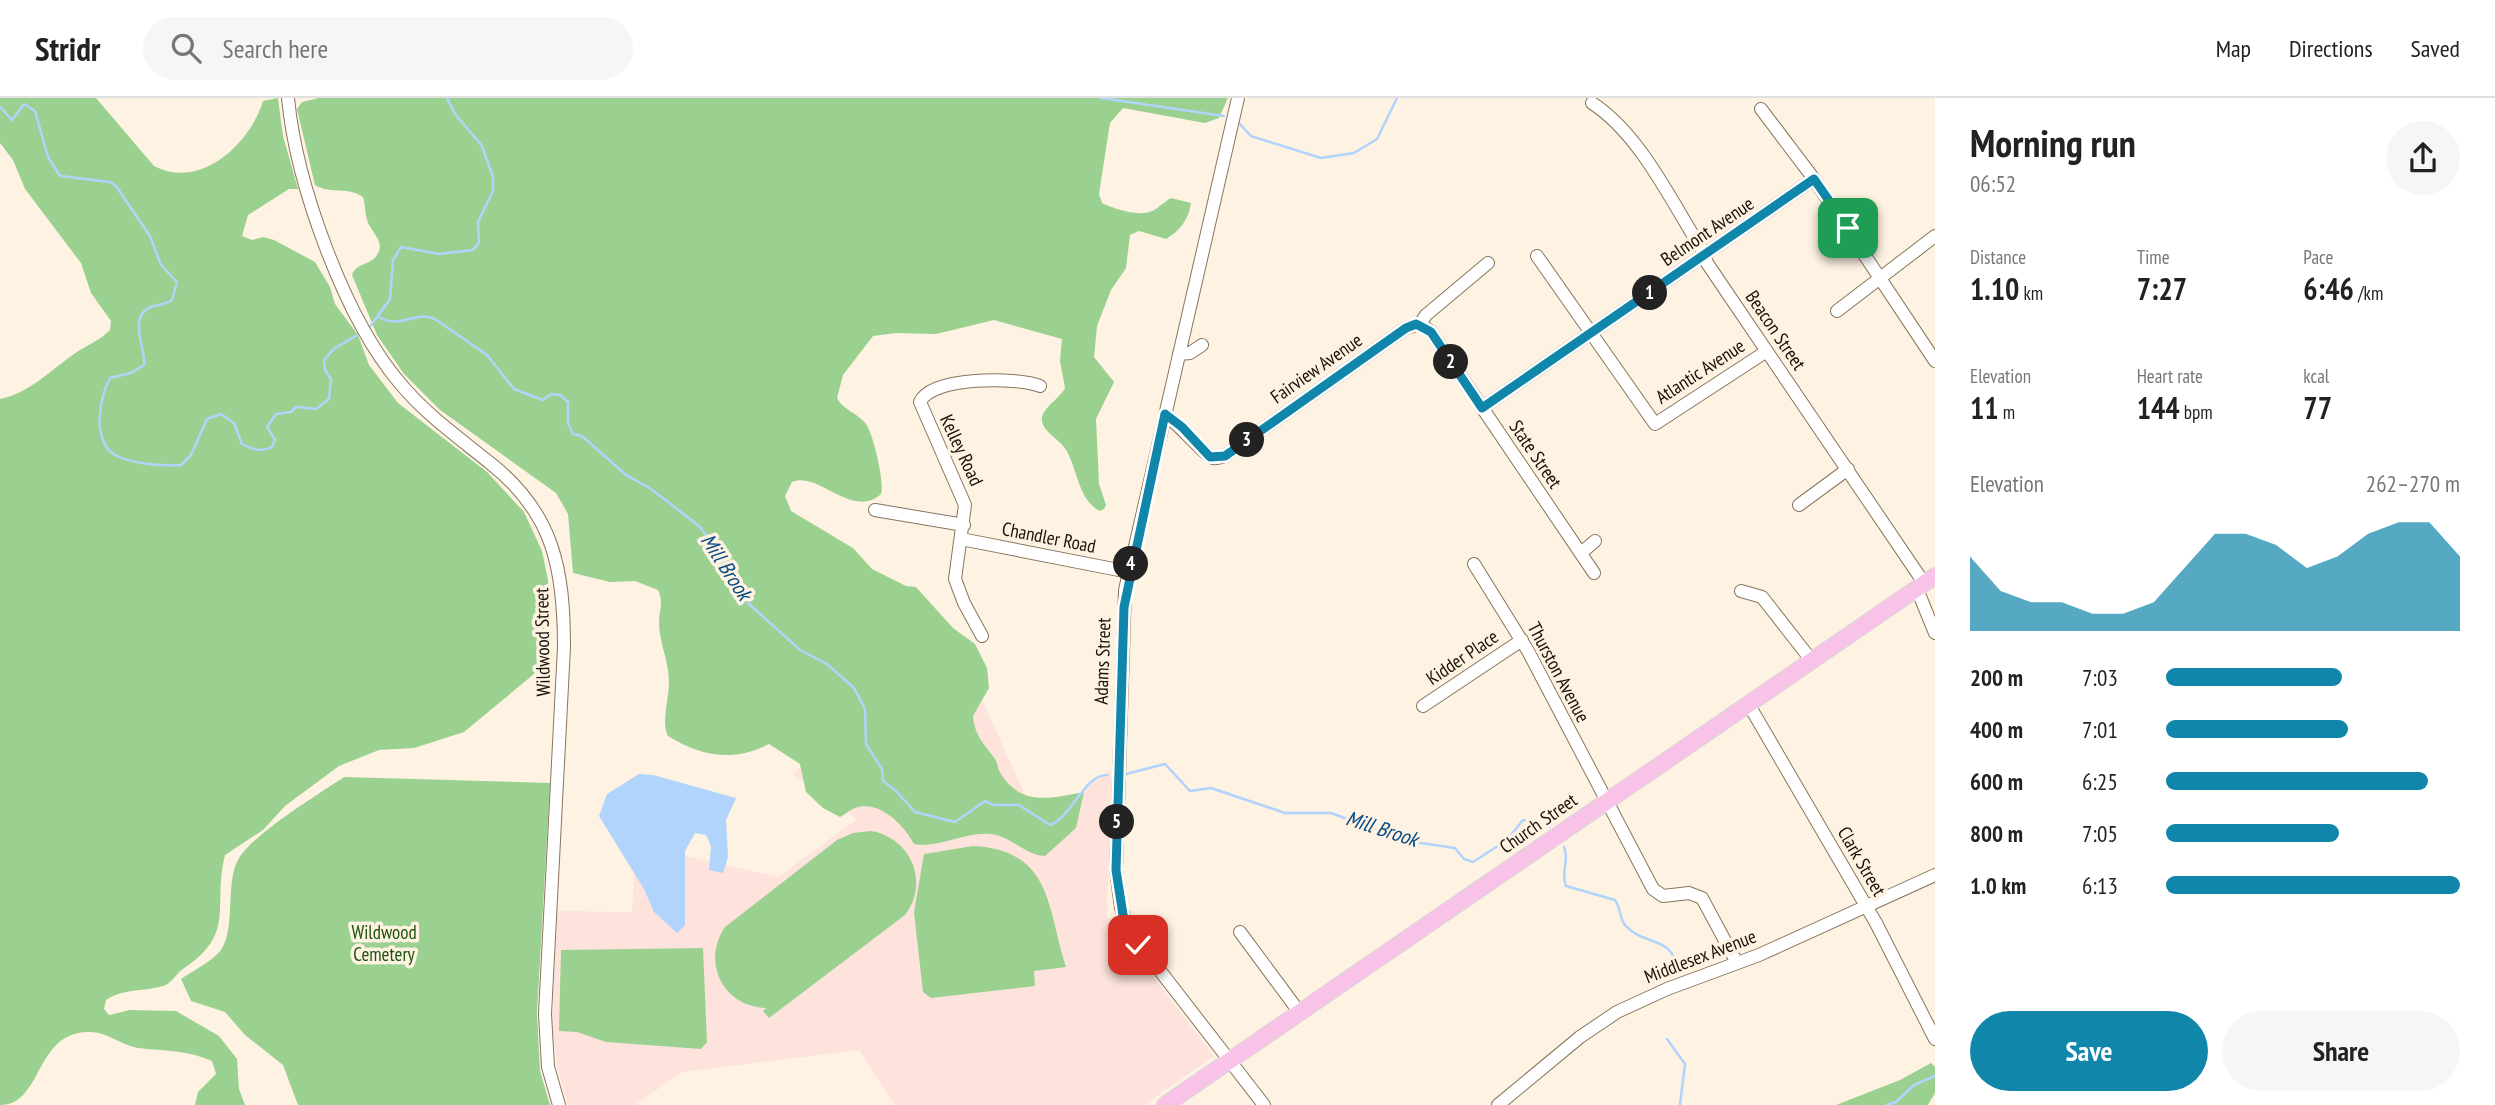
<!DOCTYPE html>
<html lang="en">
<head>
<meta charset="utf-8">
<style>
	:root { --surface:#fff; --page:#f6f6f6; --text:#222; --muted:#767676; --line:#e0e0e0; --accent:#1086ab }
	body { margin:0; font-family:"PT Sans Narrow",sans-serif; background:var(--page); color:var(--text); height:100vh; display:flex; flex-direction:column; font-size:26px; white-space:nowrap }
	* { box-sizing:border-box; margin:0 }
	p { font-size:23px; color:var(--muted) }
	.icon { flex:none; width:38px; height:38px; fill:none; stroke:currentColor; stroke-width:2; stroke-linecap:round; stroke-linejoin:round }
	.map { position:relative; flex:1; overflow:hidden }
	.panel { display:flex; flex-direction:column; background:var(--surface); width:560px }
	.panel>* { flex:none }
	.pin { position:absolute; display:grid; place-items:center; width:60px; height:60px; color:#fff; margin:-30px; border-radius:14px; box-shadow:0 4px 10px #0006 }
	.km { position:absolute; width:35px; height:35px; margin:-18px; border-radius:50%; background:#222; color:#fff; font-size:19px; line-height:35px; text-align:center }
	.round { display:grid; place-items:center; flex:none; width:74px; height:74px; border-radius:37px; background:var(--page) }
	.head { display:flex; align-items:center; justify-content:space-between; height:119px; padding:0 35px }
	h1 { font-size:38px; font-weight:700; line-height:52px }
	.figures { display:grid; grid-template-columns:repeat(3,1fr); gap:10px; height:119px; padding:7px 35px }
	.figures div { display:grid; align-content:center }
	.figures b { font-size:30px; font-weight:700 }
	.figures small { font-size:19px; font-weight:400 }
	.figures p { font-size:19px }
	.chart { height:196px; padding:14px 35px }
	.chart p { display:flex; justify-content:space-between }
	.chart svg { width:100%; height:126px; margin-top:7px; fill:var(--accent); opacity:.7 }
	.primary-button { display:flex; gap:14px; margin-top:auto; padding:14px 35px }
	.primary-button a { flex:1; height:80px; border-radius:42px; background:var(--accent); color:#fff; font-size:28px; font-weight:700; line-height:80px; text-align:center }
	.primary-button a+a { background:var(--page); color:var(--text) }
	ul { padding:0 35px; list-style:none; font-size:23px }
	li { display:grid; grid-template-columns:112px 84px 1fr; align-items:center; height:52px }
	li i { height:18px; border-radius:9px; background:var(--accent) }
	header { display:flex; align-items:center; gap:42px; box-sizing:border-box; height:98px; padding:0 35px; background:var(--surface); border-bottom:2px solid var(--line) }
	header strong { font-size:33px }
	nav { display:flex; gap:38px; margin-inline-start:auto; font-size:24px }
	.search { width:490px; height:63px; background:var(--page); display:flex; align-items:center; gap:18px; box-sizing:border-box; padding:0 24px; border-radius:38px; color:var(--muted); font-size:26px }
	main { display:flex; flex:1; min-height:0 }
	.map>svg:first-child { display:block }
	.education { fill:#fde3dc }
	.green { fill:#9bd190 }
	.water { fill:#b0d4fc }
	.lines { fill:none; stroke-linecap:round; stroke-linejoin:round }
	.stream { stroke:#b0d4fc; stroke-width:2.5 }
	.minor-casing { stroke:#88755e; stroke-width:14 }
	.major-casing { stroke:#dad9d8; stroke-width:18 }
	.minor { stroke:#fff; stroke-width:12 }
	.major { stroke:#f9c2e7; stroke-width:16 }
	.route-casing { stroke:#fff; stroke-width:14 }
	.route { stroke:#1086ab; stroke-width:9 }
	.labels { text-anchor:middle; stroke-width:7; stroke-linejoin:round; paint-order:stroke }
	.street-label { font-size:19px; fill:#191209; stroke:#fef2e2 }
	.park-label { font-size:19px; fill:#1b520c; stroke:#fef2e2 }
	.water-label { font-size:21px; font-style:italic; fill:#054b85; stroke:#fef2e2 }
</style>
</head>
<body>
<header>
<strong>Stridr</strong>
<div class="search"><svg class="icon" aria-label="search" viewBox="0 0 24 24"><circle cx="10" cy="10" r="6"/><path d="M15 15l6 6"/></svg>Search here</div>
<nav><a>Map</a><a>Directions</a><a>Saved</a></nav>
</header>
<main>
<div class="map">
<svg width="1935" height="1007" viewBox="0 0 1935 1007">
	<rect width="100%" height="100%" fill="#fef2e2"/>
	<path class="education" d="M967,569l71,156 73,-53 -4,147 107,139 -70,49h-249l-36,-55 -177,22 -47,33h-67l-11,-38 -5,-45 5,-111 75,1 4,-67 143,32 78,-58 -64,-45 20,-19z"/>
	<path class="green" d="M0,0h96l58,68c47,25 97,-24 109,-65l15,-3 5,38 15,53h-9l-41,26 -6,21 10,4 11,-3 11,3 41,22 15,25 5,17 23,31 11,30 29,38 89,69 37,40 18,39 6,29 4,65 -18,29 -70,58 -50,16 -35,2 -40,16 -54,40 -22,24 -38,25c-13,53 12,78 -42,114 -7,5 -12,15 -20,17 -20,6 -39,2 -57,14l-2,9 5,6 21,-5 46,1 43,25 18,23 2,30 6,16h-50l3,-13 18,-18 -4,-13c-24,-11 -49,-10 -74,-13 -17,-3 -32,-17 -50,-16 -54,1 -45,73 -88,73v-706c28,-5 51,-29 74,-45 13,-9 25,-13 36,-24l1,-9 -20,-28 -10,-30 -56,-74 -12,-29 -13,-17z
		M319,0h909l-9,20 -14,5 -82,-15 -13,15 -11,71 3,9c13,6 36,14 50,8 7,-3 13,-10 19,-13l20,5c-2,16 -11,28 -25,36l-27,-8 -9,4 -4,33 -15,22 -14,36 -3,31 20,25 -18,37 3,65 7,21 -2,4 -4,2c-23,-11 -22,-45 -36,-64 -7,-9 -24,-17 -22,-30 2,-10 18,-19 23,-29l-5,-27 2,-22 -68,-19 -58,14 -40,-1 -23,3 -30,39 -6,23c7,13 21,15 29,26 7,9 19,60 15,70 -29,26 -62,-23 -89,-12l-7,14 6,15 62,37 19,21 34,17 10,1 37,41 22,16 12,24 2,20 -16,28c2,21 11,27 22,43 3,5 3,11 6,15 21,33 50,24 83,18l-8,36 -31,28c-21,-1 -35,-21 -55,-22 -28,-2 -50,15 -76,10 -10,-19 -35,-45 -59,-36 -6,2 -10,7 -15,9l-17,-9 -17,-16 -6,-28 -31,-20c-35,18 -67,13 -101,-8 -7,-13 1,-38 1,-54 0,-21 -10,-39 -10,-60 0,-12 5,-19 -1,-32l-23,-9 -25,1 -37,-9 -5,-59 -12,-21 -116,-83 -36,-36 -27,-39 -25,-60c4,-12 19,-10 25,-20 9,-14 -6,-22 -10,-35 -2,-7 -2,-16 -4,-23 -15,-11 -31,-2 -48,-12l-18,-76 5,-7z
		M344,679l206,6 -13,230 3,58 10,34h-252l-15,-40 -38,-30 -20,-23 -34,-11 -10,-22c11,-8 32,-18 40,-29 15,-22 4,-66 17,-90 13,-25 81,-66 106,-83z
		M871,733c40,7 59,51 34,84l-136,103 -6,-7 3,-3c-43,-1 -65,-46 -41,-81l112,-87 16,-7z
		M973,748c80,4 74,63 93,121l-32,4 1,15 -104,12 -8,-6 -9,-80 10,-58z
		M703,850l4,94 -6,7 -95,-7 -29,-10 -18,-1 2,-81z
		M1931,965l4,4v26l-7,12h-92l64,-25z"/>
	<path class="water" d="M639,676l14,1 83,23 -10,22 2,37 -5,16 -14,-3 2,-24 -5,-11 -11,-2 -10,18v74l-8,8 -23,-21 -10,-23 -45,-73 8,-22z"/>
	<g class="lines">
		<path class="stream" d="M1101,0l123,18
			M0,9l12,13 12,-16 11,7 13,46 12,19 50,6 6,4 34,50 11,29 16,17 -5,18c-7,5 -13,4 -21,7 -24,10 -5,40 -7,58l-13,8 -21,5c-10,19 -19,62 5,77 16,9 47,11 66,10l10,-10 16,-36 14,-5 13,9 8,21c10,5 19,9 30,3l3,-7 -8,-13 9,-13 15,-2 5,-5 20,2 13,-10 2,-20 -6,-9 -1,-10 11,-12 26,-15
			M1239,25l12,13 70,22 33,-5 23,-14 20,-41
			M378,219c26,13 34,-7 57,2l52,36 27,34 29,11 8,-6 9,1 8,7v21l5,11 9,2 44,39 25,14 48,37 23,30 26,47 52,47 27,14 27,24 11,21 1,35 16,25 1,12 12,9 20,22 40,10 30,-21 9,4h25l31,20c20,-6 35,-51 57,-50
			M369,230l21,-29 3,-39 8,-13 38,7 34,-4 6,-7 -1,-21 15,-31v-14l-11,-31 -27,-32 -8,-16
			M1126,676l39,-10 25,27 21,-3 74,25h46l76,28 48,7 9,11 9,3 34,-22 16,-20 27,7
			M1564,749c6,14 -4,24 2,39l49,14c6,8 4,19 11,26 19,21 48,8 52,47
			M1667,941l18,25 -5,41
			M1886,1007l10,-3 18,-17 21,-9"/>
		<g class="minor-casing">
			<path id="minor" d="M288,0c8,85 56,219 111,284 26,32 59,55 91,81 64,50 74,107 74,184l-19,367 3,53 11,38
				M1238,0l-113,492 -9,280 5,38 9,24 134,173
				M1592,5c48,31 79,98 109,145l6,15 217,320
				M1761,11l53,70 121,182
				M1537,158l118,168 112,-73
				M1837,213l98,-75
				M1420,226l11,8 163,241
				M1179,256l11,-1 12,-8
				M1482,310l332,-229
				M1165,316c11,8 41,42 48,44 4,1 8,-1 12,-2l181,-128 14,-4 6,-9 62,-52
				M1799,407l49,-36
				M875,412l89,15
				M961,441l168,33
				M1581,455l14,-12
				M1474,466l54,87 125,238 10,7 26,-3 13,5 35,65
				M1917,491l18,44
				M1741,493l21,6 50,64
				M982,538l-18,-33 -9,-24 10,-74 -45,-103c11,-26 97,-25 120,-16
				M1749,607l127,218 59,116
				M1423,608l99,-66
				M1240,834l60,81
				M1498,1007l82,-68 37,-25 50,-23 92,-34 176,-80"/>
		</g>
		<g class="major-casing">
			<path id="major" d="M1165,1007l770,-529"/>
		</g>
		<use href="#minor" class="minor"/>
		<use href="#major" class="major"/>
	</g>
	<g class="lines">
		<g class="route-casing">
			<path id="route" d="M1138,847l-15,-30 -7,-45 8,-263 41,-193 17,13 28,30 15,-1 181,-128 10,-4 15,8 51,76 332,-229 34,49"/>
		</g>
		<use href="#route" class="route"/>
	</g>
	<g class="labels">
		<g class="street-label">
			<text transform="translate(1707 133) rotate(-34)" y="7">Belmont Avenue</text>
			<text transform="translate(1776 232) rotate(56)" y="7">Beacon Street</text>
			<text transform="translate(1316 270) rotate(-35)" y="7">Fairview Avenue</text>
			<text transform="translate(1700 273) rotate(-33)" y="7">Atlantic Avenue</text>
			<text transform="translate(962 352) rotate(65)" y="7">Kelley Road</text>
			<text transform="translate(1536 356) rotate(56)" y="7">State Street</text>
			<text transform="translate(1049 439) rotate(11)" y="7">Chandler Road</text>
			<text transform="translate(542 544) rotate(-91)" y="7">Wildwood Street</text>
			<text transform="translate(1462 559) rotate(-34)" y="7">Kidder Place</text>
			<text transform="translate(1102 563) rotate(-88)" y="7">Adams Street</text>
			<text transform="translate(1559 574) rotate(62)" y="7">Thurston Avenue</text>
			<text transform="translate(1538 725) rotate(-35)" y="7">Church Street</text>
			<text transform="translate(1862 763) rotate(60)" y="7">Clark Street</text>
			<text transform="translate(1700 858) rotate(-21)" y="7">Middlesex Avenue</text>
		</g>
		<g class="park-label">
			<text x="384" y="841">Wildwood<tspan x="384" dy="22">Cemetery</tspan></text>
		</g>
		<g class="water-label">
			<text transform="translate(726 469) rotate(57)" y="7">Mill Brook</text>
			<text transform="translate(1382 731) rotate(18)" y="7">Mill Brook</text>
		</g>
	</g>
</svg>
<div class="pin" style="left:1848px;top:130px;background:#1e9e55"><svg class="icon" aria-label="arrive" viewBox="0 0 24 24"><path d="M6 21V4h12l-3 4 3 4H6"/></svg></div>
<div class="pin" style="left:1138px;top:847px;background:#d93025"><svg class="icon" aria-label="check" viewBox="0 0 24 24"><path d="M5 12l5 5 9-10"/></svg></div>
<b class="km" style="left:1650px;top:195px">1</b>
<b class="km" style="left:1451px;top:264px">2</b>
<b class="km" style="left:1247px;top:342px">3</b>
<b class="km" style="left:1131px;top:466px">4</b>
<b class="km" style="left:1117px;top:724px">5</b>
</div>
<section class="panel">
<div class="head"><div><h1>Morning run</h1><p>06:52</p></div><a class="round"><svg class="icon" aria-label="share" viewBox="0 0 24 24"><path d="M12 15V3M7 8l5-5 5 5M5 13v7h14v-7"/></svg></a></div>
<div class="figures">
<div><p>Distance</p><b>1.10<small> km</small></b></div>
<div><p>Time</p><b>7:27</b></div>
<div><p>Pace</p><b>6:46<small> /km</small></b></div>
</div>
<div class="figures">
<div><p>Elevation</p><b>11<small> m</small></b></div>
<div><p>Heart rate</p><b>144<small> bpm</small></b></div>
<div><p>kcal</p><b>77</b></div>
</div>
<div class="chart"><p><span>Elevation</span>262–270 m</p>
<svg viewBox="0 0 160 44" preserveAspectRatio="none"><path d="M0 44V18L10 30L20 34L30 34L40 38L50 38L60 34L70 22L80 10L90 10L100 14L110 22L120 18L130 10L140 6L150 6L160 18V44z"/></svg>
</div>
<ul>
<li><b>200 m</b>7:03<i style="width:60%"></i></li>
<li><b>400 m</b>7:01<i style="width:62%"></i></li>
<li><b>600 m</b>6:25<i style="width:89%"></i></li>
<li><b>800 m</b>7:05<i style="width:59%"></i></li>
<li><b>1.0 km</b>6:13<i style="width:100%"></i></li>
</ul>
<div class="primary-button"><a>Save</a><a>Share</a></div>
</section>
</main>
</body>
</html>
